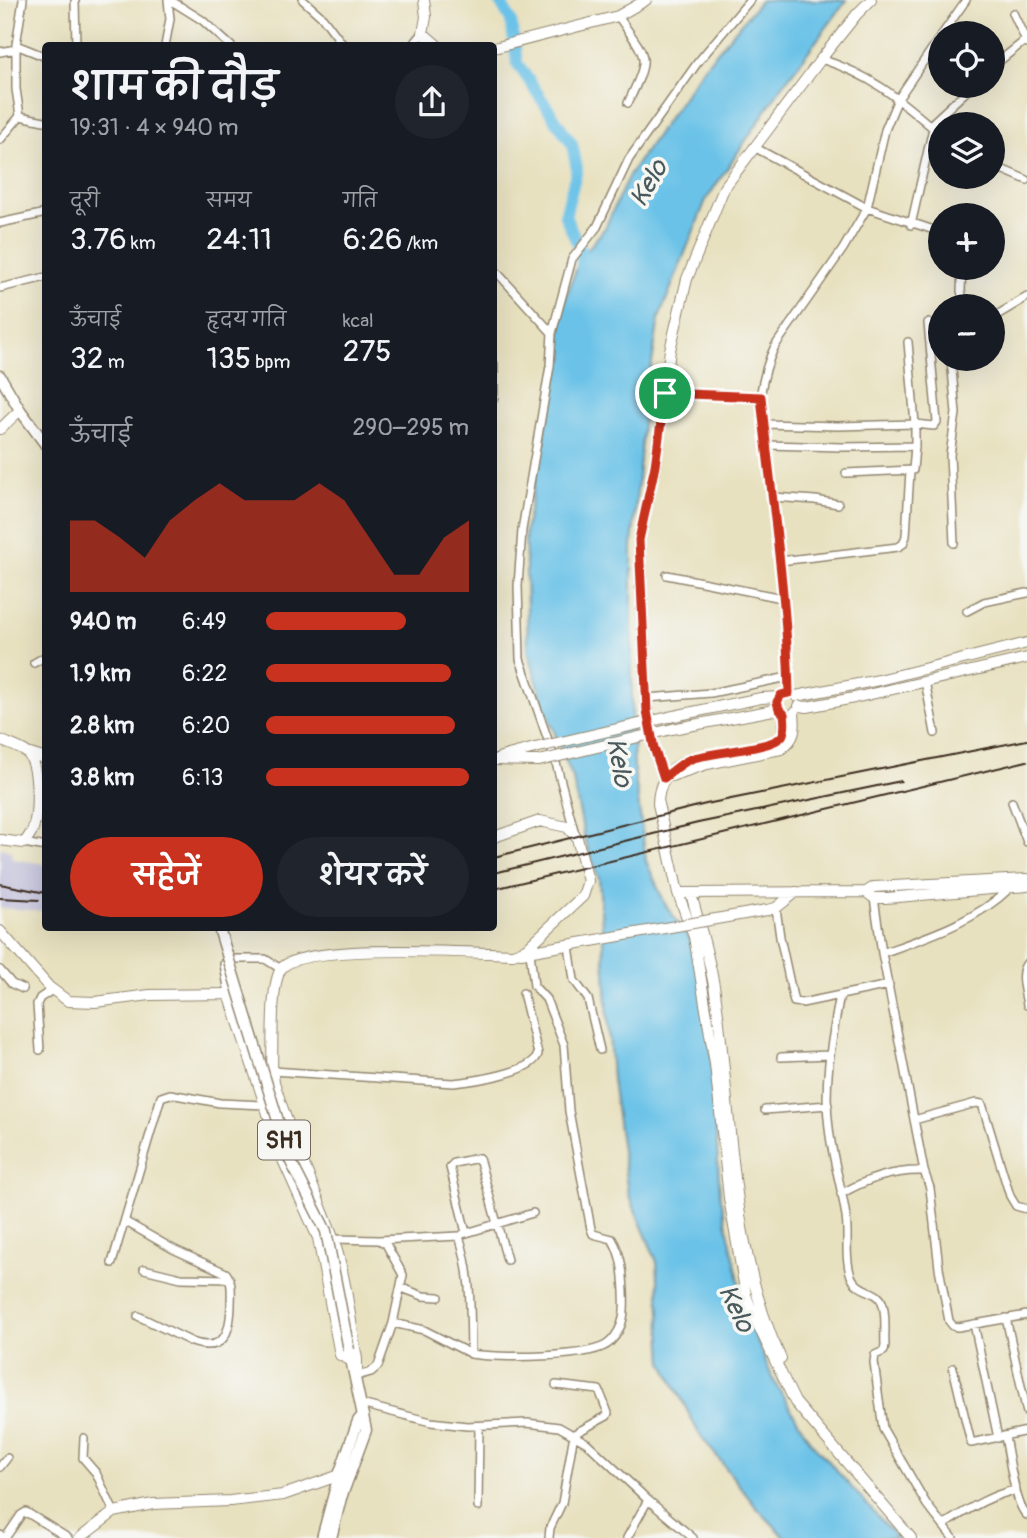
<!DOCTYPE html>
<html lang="hi">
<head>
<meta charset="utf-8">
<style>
	:root { --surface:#171b24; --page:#20242c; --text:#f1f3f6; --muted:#9ea1a6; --accent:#c8321e }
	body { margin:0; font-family:Pangolin,"Playpen Sans Deva",sans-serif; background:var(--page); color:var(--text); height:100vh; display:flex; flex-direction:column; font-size:26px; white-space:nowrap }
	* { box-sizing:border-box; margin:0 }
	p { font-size:23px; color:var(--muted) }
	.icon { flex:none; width:38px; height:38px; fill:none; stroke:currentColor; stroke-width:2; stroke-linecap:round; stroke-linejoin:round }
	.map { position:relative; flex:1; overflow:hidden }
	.drawer { position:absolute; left:42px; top:42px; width:455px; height:889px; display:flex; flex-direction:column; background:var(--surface); border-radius:7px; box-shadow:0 7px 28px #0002 }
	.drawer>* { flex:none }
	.controls { position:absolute; left:928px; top:21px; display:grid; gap:14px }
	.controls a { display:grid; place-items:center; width:77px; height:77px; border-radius:50%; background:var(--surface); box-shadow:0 7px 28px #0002; font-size:35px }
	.pin { position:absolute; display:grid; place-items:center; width:60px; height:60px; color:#fff; margin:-30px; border:4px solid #fff; border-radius:50%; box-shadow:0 2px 7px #0007 }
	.round { display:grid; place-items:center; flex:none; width:74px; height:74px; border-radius:37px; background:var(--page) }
	.head { display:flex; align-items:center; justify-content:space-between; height:119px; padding:0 28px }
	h1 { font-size:38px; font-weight:600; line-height:52px }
	.figures { display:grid; grid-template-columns:repeat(3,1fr); gap:10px; height:119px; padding:7px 28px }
	.figures div { display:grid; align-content:center }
	.figures b { font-size:30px; font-weight:600 }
	.figures small { font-size:19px; font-weight:400 }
	.figures p { font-size:19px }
	.chart { height:196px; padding:14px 28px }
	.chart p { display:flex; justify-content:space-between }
	.chart svg { width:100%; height:126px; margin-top:7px; fill:var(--accent); opacity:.7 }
	.cta { display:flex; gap:14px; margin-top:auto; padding:14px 28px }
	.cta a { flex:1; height:80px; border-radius:42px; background:var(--accent); color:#fff; font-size:28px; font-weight:600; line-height:80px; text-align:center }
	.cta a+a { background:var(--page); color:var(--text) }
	ul { padding:0 28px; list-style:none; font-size:23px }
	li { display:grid; grid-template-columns:112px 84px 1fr; align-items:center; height:52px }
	li i { height:18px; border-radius:9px; background:var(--accent) }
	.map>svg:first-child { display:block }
	.industrial { fill:#c3c1db }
	.water { fill:#6bc2e8; stroke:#537683; stroke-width:2 }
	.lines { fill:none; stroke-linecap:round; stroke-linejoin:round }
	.river { stroke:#6bc2e8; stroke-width:12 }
	.street-casing { stroke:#92866f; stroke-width:10 }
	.secondary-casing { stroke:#92866f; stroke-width:12 }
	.primary-casing { stroke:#92866f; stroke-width:13 }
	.street { stroke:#fff; stroke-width:7 }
	.secondary { stroke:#fff; stroke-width:10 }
	.primary { stroke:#fff; stroke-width:10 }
	.rail { stroke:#3b2a1e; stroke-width:2 }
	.secondary-bridge-casing { stroke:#92866f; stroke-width:12; stroke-linecap:butt }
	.primary-bridge-casing { stroke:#92866f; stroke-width:13; stroke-linecap:butt }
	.secondary-bridge { stroke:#fff; stroke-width:10 }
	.primary-bridge { stroke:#fff; stroke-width:10 }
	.route-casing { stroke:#fff; stroke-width:14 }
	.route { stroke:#c8321e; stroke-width:9 }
	.labels { text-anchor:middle; stroke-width:7; stroke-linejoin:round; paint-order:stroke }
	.shield { fill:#f6f6f2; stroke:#73675e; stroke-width:2 }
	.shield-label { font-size:23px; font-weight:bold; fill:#3b2a1e }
	.water-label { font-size:26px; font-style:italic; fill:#49585b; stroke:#f6f6f2 }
</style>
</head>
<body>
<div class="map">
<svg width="1027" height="1538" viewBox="0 0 1027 1538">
	<rect width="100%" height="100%" fill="#f6f6f2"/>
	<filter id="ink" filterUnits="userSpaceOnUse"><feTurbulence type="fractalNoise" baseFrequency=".0143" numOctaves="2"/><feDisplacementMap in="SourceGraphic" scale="14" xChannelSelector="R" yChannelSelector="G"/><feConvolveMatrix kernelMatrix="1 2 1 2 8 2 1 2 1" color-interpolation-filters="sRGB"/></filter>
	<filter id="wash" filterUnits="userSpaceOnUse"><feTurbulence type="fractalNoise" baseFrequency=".00686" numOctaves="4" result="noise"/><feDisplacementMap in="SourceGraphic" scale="28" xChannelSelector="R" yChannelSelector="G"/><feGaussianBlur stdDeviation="1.57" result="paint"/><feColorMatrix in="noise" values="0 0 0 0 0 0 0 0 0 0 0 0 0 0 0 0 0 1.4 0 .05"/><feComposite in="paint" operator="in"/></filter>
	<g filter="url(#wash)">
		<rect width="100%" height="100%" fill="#e8e1c0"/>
		<path class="industrial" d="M0,848l11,3 1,8 33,5v47l-45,-3z"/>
		<path class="water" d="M761,0h86l-66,88 -75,112 -47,118 -15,96 -12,133v164l2,58 12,92 19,43 29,42 16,85 10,163 27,123 26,62 37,62 87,97h-111l-30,-31 -58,-75 -35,-70 -6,-100 -29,-69 -16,-113 -13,-201 -14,-39 -12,-61 -29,-73 -16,-56 -3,-119 29,-144 10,-83 15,-44 26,-32 24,-53 75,-108z"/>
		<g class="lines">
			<path class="river" d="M499,0l12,21 6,42 55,81 5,25 -12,47 17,37v18"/>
		</g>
	</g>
	<g filter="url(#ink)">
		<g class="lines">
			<g class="street-casing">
				<path id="street" d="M23,0l-7,45v44l4,27 24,5
					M75,0l1,46
					M170,0l32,20 29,26
					M303,0l20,18 21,28
					M1013,13l14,30
					M618,16c30,44 33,38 10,87
					M943,33l23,-33
					M16,45l30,12
					M165,46l5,-27 -2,-19
					M412,46l11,-13
					M0,52l16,-3
					M821,59c53,17 78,40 119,75
					M992,67l35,-28
					M930,125l42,-39
					M0,140l20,-24
					M754,147l113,61 73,24
					M992,165l35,15
					M0,223l46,-10
					M911,225l22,-97
					M962,268l-1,23 4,15
					M494,269l58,64
					M0,288l46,-11
					M992,318l35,-21
					M951,359l5,54 -6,42 4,88
					M494,364v34
					M665,393l95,4
					M764,424l74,2 77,-2 -7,-82
					M767,445l75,2 73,-1v-22l19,2 3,-4 -9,-99
					M846,473l67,-3 2,-24
					M773,497l42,3 23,4
					M780,561l118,-14 5,-3 3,-8 4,-65
					M667,575l115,23
					M967,611l17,-9 43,-9
					M34,663l12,-7
					M925,681l10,52
					M789,693c-2,-99 -17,-197 -29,-296 3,-18 7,-35 15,-51l68,-97 24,-41 18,-78 7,-17 6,-14 42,-62
					M647,698l64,-5 77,-16
					M1012,802l15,40
					M575,834l-19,-71 -36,-104 -2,-73 4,-56 28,-164 2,-33 20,-74 25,-32 32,-68 69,-97 52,-62
					M24,843l22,4
					M874,898l8,55 42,218 6,17 9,80 10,53 4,5 5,1 69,-12
					M776,908l4,29 14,65 8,1 87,-18
					M569,946l5,34 14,19 12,51
					M882,953c45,-16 93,-31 128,-65
					M1027,963c-9,11 -2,28 0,42
					M0,970l12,14 11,5
					M229,994l-5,-30 3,-5h38l16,10
					M840,995c-8,44 -17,88 -11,133 3,30 13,59 17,89 3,19 -2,40 5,59 7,17 26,13 31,26 5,12 2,30 3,43l-1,6 -9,4 -1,7 9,67 44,76 26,33
					M40,1050l-3,-46 3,-6 12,-8
					M781,1057l48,-2
					M272,1071l181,12c19,-2 80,-10 85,-29l-15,-61
					M765,1110l63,-5
					M914,1120l62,-17 6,1 28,92 6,10 11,3
					M841,1194c25,-15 54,-24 83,-23
					M126,1222l47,27 53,24c7,9 5,21 5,33 -1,27 -7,47 -39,36l-54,-26
					M466,1233l-16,-66 4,-4 25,-5 28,102
					M463,1234l70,-21
					M333,1239l46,1 7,4 17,31 -10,48 -15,43 -7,6 -14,4
					M379,1240l80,-4c13,38 11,78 12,118 25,4 123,5 139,-12 15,-15 15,-31 14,-51 -1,-18 -2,-36 -12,-52l-19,-5 -2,-5 -22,-118 -5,-66 -18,-46 -12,-13 -4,-34
					M112,1263l49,-166 9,-3 50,9 45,2
					M144,1269l37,9 49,1
					M402,1288l21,8 16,1
					M1006,1318l21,95
					M393,1323l31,7 47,24
					M974,1324l24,114
					M953,1368l18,75 56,-12
					M361,1404l70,18 36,4 60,-3 32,4 28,16 61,57 45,38
					M1005,1437c4,17 10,70 22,78
					M84,1438l-1,20 13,15 18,39
					M0,1467l7,-9
					M478,1507l1,-81
					M943,1525c23,-14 46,-30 73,-35
					M0,1535l6,2 15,-22 5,-3 42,26
					M549,1538l1,-10 12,-25 12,-69 33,-18 1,-3 -9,-23 -43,-5
					M627,1538l21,-38"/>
			</g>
			<g class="secondary-casing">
				<path id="secondary" d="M424,0l2,17 -3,16 15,13
					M494,48l124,-32 28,-16
					M0,429l20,-19
					M796,696l83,-16 148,-37
					M799,706l8,1 47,-9 173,-40
					M784,714v21c-34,29 -125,2 -126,69l20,89 188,-1 8,-5 153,-8
					M669,717l92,-19 19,-1
					M672,729l107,-20
					M0,740c8,4 19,7 26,12 14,11 12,61 7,77 -2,5 -6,10 -9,14l-24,-3
					M27,753l19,6
					M501,757l34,-9
					M494,760l45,1
					M671,776l36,-12 74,-15c14,-10 15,-19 13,-36
					M664,778l-10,-29 -7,-38 -8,-171 16,-75 15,-115 17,-71 37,-91 97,-129 36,-45 14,-14
					M866,892l8,6h12l141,-12
					M678,893l16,44 21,127 14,134 17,97 9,24 40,83 116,136
					M691,894c9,32 19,65 24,98 18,122 13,253 66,367
					M767,910l9,-2 20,-16
					M0,931l49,56 19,14 27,1 55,-7 79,-1 54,166 35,78 22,117 12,6
					M521,953l70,-12
					M357,1373v-14c-7,-40 -11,-83 -24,-121 -19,-52 -43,-102 -59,-156l-2,-11c1,-22 -2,-86 9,-102 19,-27 195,-16 232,-15l13,-5 57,-53 5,-15 -11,-43 -10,-11 -27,-6 -46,16
					M80,1538l34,-26 39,-8 77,-3 53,-6 60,-21"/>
			</g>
			<g class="primary-casing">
				<path id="primary" d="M0,376l20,34 26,35
					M322,1538l17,-63 19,-54 5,-6
					M331,1538l10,-40 25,-68 -17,-80"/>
			</g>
			<use href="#street" class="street"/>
			<use href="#secondary" class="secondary"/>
			<use href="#primary" class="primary"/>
			<path class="rail" d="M494,857l212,-53 321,-64
				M494,873l204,-50 203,-42
				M0,884l46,9
				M494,889l533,-128
				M0,898l39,2"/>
			<g class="secondary-bridge-casing">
				<path id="secondary-bridge" d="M535,748l134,-31
					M539,761l133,-32
					M591,941l176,-31"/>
			</g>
			<g class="primary-bridge-casing">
				<path id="primary-bridge" d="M219,928l71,232 36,71 23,119"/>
			</g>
			<use href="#secondary-bridge" class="secondary-bridge"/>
			<use href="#primary-bridge" class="primary-bridge"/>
		</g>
	</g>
	<g class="lines" filter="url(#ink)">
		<g class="route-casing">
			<path id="route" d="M665,393l96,4c10,99 26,197 28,296l-8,2 -4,7 2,7 5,5c1,7 2,16 -2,22 -9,13 -72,16 -91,23 -10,4 -18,12 -27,19l-10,-30 -7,-37 -8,-171 16,-74z"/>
		</g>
		<use href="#route" class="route"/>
	</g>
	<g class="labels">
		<rect class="shield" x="258" y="1120.5" width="52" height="39" rx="5"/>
		<g class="shield-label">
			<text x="284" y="1148">SH1</text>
		</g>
		<g class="water-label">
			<text transform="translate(648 183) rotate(-60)" y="9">Kelo</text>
			<text transform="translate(620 762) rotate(80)" y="9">Kelo</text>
			<text transform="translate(737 1308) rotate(64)" y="9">Kelo</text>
		</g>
	</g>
</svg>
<div class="controls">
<a><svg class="icon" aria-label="locate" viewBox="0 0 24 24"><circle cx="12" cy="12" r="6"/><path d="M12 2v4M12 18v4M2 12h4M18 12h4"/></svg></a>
<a><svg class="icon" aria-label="layers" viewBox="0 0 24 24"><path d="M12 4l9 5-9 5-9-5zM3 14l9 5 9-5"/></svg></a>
<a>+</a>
<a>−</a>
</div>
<div class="pin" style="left:665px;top:393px;background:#1e9e55"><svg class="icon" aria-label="arrive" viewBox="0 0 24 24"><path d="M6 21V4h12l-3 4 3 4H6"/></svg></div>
<section class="drawer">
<div class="head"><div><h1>शाम की दौड़</h1><p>19:31 · 4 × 940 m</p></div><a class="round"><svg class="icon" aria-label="share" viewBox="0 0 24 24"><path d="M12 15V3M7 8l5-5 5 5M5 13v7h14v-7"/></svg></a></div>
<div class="figures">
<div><p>दूरी</p><b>3.76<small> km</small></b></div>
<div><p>समय</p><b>24:11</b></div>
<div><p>गति</p><b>6:26<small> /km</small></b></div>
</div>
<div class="figures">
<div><p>ऊँचाई</p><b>32<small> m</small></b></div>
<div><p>हृदय गति</p><b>135<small> bpm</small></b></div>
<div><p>kcal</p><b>275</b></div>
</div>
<div class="chart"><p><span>ऊँचाई</span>290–295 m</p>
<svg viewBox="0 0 160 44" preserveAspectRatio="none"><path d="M0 44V19L10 19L20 25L30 32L40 19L50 12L60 6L70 12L80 12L90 12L100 6L110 12L120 25L130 38L140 38L150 25L160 19V44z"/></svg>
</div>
<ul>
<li><b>940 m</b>6:49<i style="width:69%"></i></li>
<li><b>1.9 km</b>6:22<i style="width:91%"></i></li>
<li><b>2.8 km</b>6:20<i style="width:93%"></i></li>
<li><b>3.8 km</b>6:13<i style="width:100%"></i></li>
</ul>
<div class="cta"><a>सहेजें</a><a>शेयर करें</a></div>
</section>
</div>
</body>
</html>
